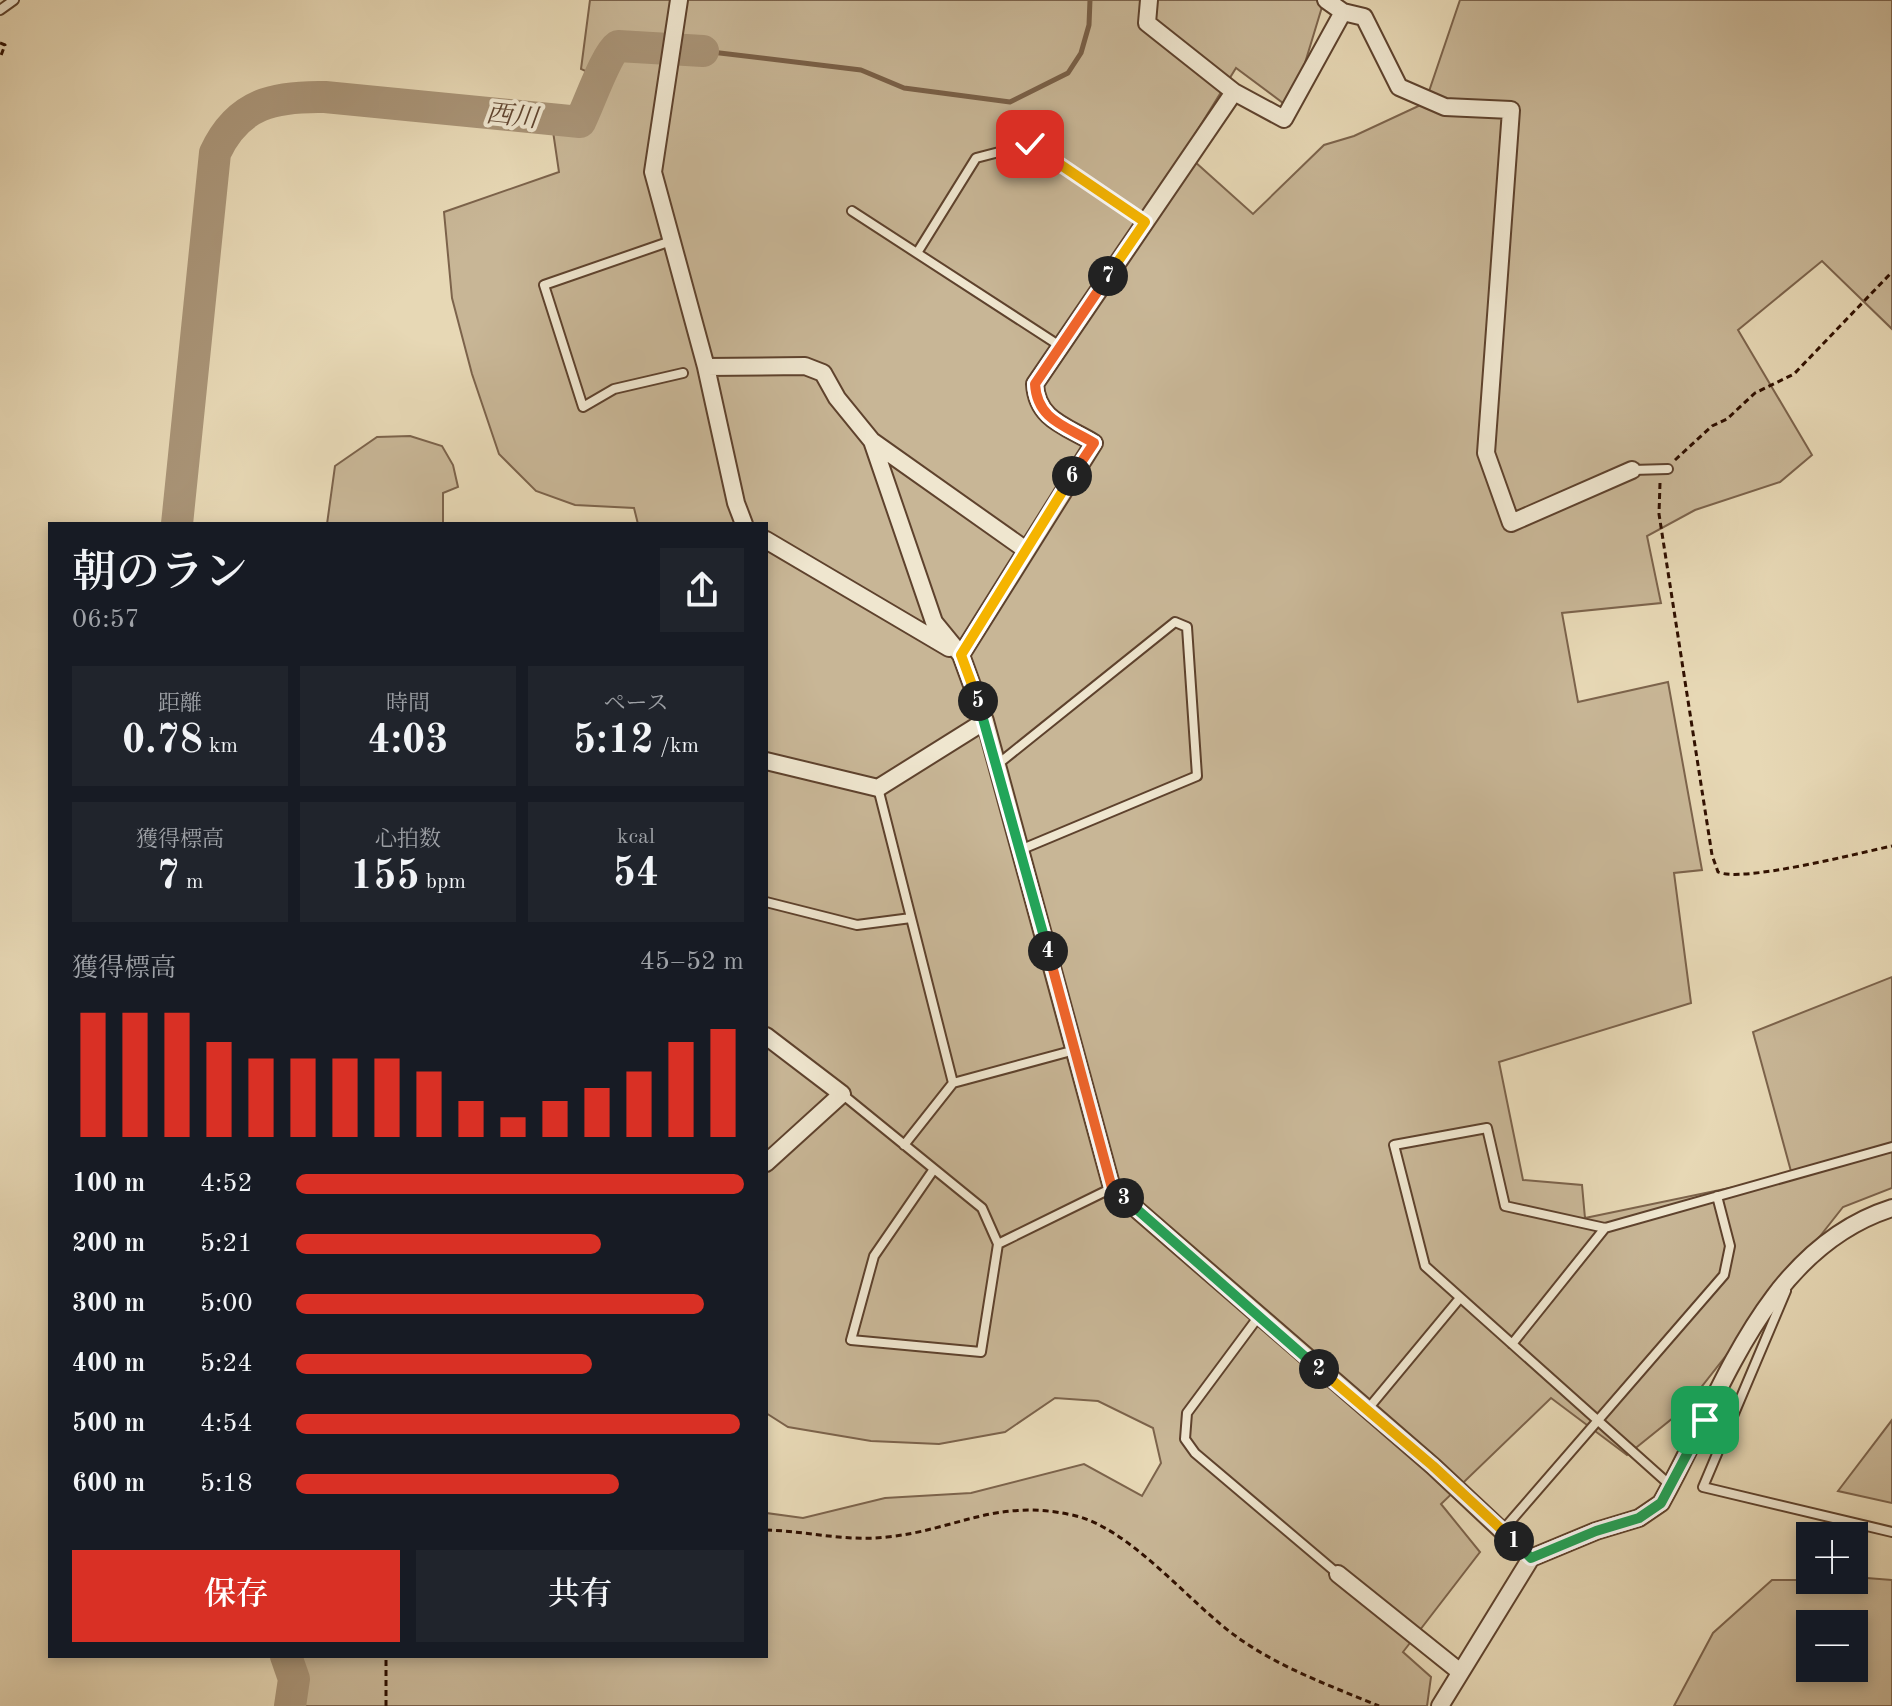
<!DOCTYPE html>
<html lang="ja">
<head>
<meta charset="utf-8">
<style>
	:root { --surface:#171b24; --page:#20242c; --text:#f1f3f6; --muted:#9ea1a6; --accent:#d93025 }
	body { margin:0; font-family:"Old Standard TT","Noto Serif JP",serif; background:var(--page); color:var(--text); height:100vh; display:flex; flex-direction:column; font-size:30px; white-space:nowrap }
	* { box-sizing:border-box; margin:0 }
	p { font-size:26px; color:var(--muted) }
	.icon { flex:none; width:44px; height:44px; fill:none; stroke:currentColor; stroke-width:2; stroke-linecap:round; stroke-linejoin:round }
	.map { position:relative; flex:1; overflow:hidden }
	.panel { position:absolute; left:48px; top:522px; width:720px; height:1136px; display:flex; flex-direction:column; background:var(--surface); border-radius:0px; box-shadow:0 4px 12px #0003 }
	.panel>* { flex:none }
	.controls { position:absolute; left:1796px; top:1522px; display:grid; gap:16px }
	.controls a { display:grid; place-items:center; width:72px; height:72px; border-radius:0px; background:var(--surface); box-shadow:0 4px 12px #0003; font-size:40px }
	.pin { position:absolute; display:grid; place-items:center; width:68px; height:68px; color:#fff; margin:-34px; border-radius:16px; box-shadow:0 4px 12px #0006 }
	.km { position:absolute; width:40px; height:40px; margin:-20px; border-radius:50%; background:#222; color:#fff; font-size:22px; line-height:40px; text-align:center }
	.round { display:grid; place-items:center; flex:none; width:84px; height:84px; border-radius:0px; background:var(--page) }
	.headline { display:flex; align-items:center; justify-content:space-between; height:136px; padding:0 24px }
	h1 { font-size:44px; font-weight:600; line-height:60px }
	.stats { display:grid; grid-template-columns:repeat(3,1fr); gap:12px; height:136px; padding:8px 24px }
	.stats div { display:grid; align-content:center; border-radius:0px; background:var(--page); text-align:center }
	.stats b { font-size:40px; font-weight:600 }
	.stats small { font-size:22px; font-weight:400 }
	.stats p { font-size:22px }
	.chart { height:224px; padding:16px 24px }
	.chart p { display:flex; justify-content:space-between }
	.chart svg { width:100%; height:144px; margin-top:8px; stroke:var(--accent); stroke-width:6 }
	.action { display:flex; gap:16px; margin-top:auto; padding:16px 24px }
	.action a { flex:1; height:92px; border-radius:0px; background:var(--accent); color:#fff; font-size:32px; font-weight:600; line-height:92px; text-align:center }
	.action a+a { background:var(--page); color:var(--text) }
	ul { padding:0 24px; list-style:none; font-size:26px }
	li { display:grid; grid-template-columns:128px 96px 1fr; align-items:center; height:60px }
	li i { height:20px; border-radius:10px; background:var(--accent) }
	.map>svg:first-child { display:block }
	.green { fill:#c8b696; stroke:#7c634b; stroke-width:2; fill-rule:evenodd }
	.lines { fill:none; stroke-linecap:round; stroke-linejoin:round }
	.stream { stroke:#795f47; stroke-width:5 }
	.river { stroke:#a99477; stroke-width:32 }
	.lane-casing { stroke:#5e422d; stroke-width:12 }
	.street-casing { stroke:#5e422d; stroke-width:20 }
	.path { stroke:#301000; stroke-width:3; stroke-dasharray:6 4; stroke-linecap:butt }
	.lane { stroke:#efe6cf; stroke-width:8 }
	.street { stroke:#efe6cf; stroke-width:16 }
	.split-1-casing { stroke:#fff; stroke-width:16 }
	.split-2-casing { stroke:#fff; stroke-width:16 }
	.split-3-casing { stroke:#fff; stroke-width:16 }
	.split-4-casing { stroke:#fff; stroke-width:16 }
	.split-5-casing { stroke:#fff; stroke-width:16 }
	.split-6-casing { stroke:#fff; stroke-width:16 }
	.split-7-casing { stroke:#fff; stroke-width:16 }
	.split-8-casing { stroke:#fff; stroke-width:16 }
	.split-1 { stroke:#22a559; stroke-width:10 }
	.split-2 { stroke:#f5b400; stroke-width:10 }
	.split-3 { stroke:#22a559; stroke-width:10 }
	.split-4 { stroke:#f0652b; stroke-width:10 }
	.split-5 { stroke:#22a559; stroke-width:10 }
	.split-6 { stroke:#f5b400; stroke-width:10 }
	.split-7 { stroke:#f0652b; stroke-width:10 }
	.split-8 { stroke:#f5b400; stroke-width:10 }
	.labels { text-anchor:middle; stroke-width:8; stroke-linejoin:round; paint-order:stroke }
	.water-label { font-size:26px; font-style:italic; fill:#604530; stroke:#efe6cf }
</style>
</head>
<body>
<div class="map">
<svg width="1892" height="1706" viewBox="0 0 1892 1706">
	<rect width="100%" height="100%" fill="#e7d8b5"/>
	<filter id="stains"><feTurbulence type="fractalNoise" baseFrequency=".0025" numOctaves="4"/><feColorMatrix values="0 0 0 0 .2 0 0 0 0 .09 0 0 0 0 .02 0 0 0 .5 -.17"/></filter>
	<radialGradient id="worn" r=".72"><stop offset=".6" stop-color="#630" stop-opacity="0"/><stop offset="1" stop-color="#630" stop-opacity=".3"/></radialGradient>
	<path class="green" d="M590,0h739l-7,7 -31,102 -55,-41 -52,84 69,62 71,-69 30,-9 71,-33 35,-103h432v329l-70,-68 -84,69 74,125 -32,27 -85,28 -48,26 14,67 -99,10 16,89 90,-20 34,188 -28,3 17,130 -192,59 24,118 59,5 3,33 207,-43 -39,-143 139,-55v211l-49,19 -159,202 -57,46 -76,-57 -110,106 39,48 -77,100 28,25 -4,29h-1130v-50h469v-143l37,5 82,-20 86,-5 113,-29 58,32 19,-33 -8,-35 -55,-27 -43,-3 -50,34 -66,12 -68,-3 -83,-14 -22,-14v-889h-128l-4,-16 -59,-3 -39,-14 -37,-37 -27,-80 -20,-76 -8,-86 115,-40 -9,-61 28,3 16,-39 -13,-6z
		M410,436l32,10 11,19 5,22 -15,6v31h-116l8,-58 42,-29z
		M1892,1420v83l-54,-12z
		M1854,1577l38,3v126h-218l39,-73 59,-53h82zM1854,1624v44h-44v-44z"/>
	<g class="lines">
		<path class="stream" d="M703,51l158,19 43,18 106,14 58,-29 13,-20 8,-28 1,-25"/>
		<path class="river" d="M177,524l38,-371c23,-50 60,-57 110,-56l255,25c9,-18 26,-68 38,-76l85,5
			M286,1656l8,23 -4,27"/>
		<g class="lane-casing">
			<path id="lane" d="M0,10l14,-10
				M852,211l208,135
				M671,241l-127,44 39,122 31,-18 69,-16
				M917,253l59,-95 54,-14 115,78
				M1632,470l36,-1
				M998,764l177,-142 12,5 10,149 -177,74
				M878,788l75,295
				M766,902l91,23 54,-7
				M842,1094l140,114 16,36 114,-56
				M904,1145l49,-62 122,-33
				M934,1169l-60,87 -23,84 130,12 17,-108
				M1786,1291l-83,196 189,45
				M1259,1316l-72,97 -2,26 10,14 143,121
				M1512,1344l93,-116
				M1367,1410l93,-112
				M1670,1485l-245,-219 -31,-121 93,-17 18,78 100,22 287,-81
				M1502,1531l222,-256 6,-29 -13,-50"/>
		</g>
		<g class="street-casing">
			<path id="street" d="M679,0l-26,172 53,195 30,136 8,21
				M1149,0l-2,23 87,69 50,27 59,-107 -17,-12
				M1343,12l21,5 35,70 46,20 66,3 -25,343 25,70 121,-53
				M706,367l99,-1 18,7 14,25 35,43 62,181 27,33 24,66 127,467 321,278 98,92
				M872,441l154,109
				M766,540l183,108
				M961,655l133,-212c-28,-17 -57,-23 -59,-59l199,-292
				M766,761l112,27 107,-67
				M766,1036l76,58 -76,69
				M1338,1574l121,97
				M1440,1706l91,-148 65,-27 43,-13 22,-15c60,-106 102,-254 231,-295"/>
		</g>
		<path class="path" d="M0,43l5,2 -5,13
			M1675,460l37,-34 15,-7 28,-26 39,-19 98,-102
			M1660,483l-1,31 53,341 6,17c24,11 141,-19 174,-26
			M766,1530c41,1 80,12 121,7 69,-7 109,-39 185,-22 58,12 117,88 165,122 43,31 94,49 142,69
			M386,1706v-50"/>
		<use href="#lane" class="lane"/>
		<use href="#street" class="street"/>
	</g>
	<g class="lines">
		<g class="split-1-casing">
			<path id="split-1" d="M1514,1541l17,17 65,-27 43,-13 22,-15 44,-83"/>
		</g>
		<g class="split-2-casing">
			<path id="split-2" d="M1319,1369l114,97 81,75"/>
		</g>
		<g class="split-3-casing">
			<path id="split-3" d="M1124,1198l195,171"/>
		</g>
		<g class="split-4-casing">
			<path id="split-4" d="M1048,951l64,237 12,10"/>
		</g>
		<g class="split-5-casing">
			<path id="split-5" d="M978,701l70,250"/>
		</g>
		<g class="split-6-casing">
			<path id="split-6" d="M978,701l-17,-46 111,-179"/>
		</g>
		<g class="split-7-casing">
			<path id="split-7" d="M1072,476l22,-33c-28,-17 -57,-23 -59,-59l73,-108"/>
		</g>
		<g class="split-8-casing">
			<path id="split-8" d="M1030,144l115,78 -37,54"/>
		</g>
		<use href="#split-1" class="split-1"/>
		<use href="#split-2" class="split-2"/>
		<use href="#split-3" class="split-3"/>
		<use href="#split-4" class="split-4"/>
		<use href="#split-5" class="split-5"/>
		<use href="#split-6" class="split-6"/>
		<use href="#split-7" class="split-7"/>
		<use href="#split-8" class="split-8"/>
	</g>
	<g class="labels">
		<g class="water-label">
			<text transform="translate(512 115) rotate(6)" y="9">西川</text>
		</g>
	</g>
	<rect width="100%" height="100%" filter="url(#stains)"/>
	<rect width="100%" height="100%" fill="url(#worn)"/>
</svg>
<div class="controls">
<a>+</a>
<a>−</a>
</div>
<div class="pin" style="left:1705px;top:1420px;background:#1e9e55"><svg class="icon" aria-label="arrive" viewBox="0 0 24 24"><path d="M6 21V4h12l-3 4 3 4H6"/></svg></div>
<div class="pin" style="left:1030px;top:144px;background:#d93025"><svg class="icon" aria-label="check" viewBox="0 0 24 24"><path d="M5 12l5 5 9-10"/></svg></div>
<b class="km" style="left:1514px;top:1541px">1</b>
<b class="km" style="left:1319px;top:1369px">2</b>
<b class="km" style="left:1124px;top:1198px">3</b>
<b class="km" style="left:1048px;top:951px">4</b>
<b class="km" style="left:978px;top:701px">5</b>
<b class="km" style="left:1072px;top:476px">6</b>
<b class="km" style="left:1108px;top:276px">7</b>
<section class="panel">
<div class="headline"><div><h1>朝のラン</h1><p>06:57</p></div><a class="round"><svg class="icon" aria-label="share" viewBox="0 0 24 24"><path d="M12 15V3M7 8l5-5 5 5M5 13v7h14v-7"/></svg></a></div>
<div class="stats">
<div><p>距離</p><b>0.78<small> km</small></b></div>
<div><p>時間</p><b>4:03</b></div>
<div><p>ペース</p><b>5:12<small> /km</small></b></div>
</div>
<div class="stats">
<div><p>獲得標高</p><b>7<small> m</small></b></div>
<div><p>心拍数</p><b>155<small> bpm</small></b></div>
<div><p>kcal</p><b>54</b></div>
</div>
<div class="chart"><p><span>獲得標高</span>45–52 m</p>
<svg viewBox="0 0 160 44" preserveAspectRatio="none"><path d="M5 44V6M15 44V6M25 44V6M35 44V15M45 44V20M55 44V20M65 44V20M75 44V20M85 44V24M95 44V33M105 44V38M115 44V33M125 44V29M135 44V24M145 44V15M155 44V11"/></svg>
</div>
<ul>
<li><b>100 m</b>4:52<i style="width:100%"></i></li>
<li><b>200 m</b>5:21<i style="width:68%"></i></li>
<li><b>300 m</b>5:00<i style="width:91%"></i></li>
<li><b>400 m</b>5:24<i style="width:66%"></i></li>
<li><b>500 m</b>4:54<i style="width:99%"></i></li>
<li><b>600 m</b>5:18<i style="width:72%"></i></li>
</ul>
<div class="action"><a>保存</a><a>共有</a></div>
</section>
</div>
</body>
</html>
